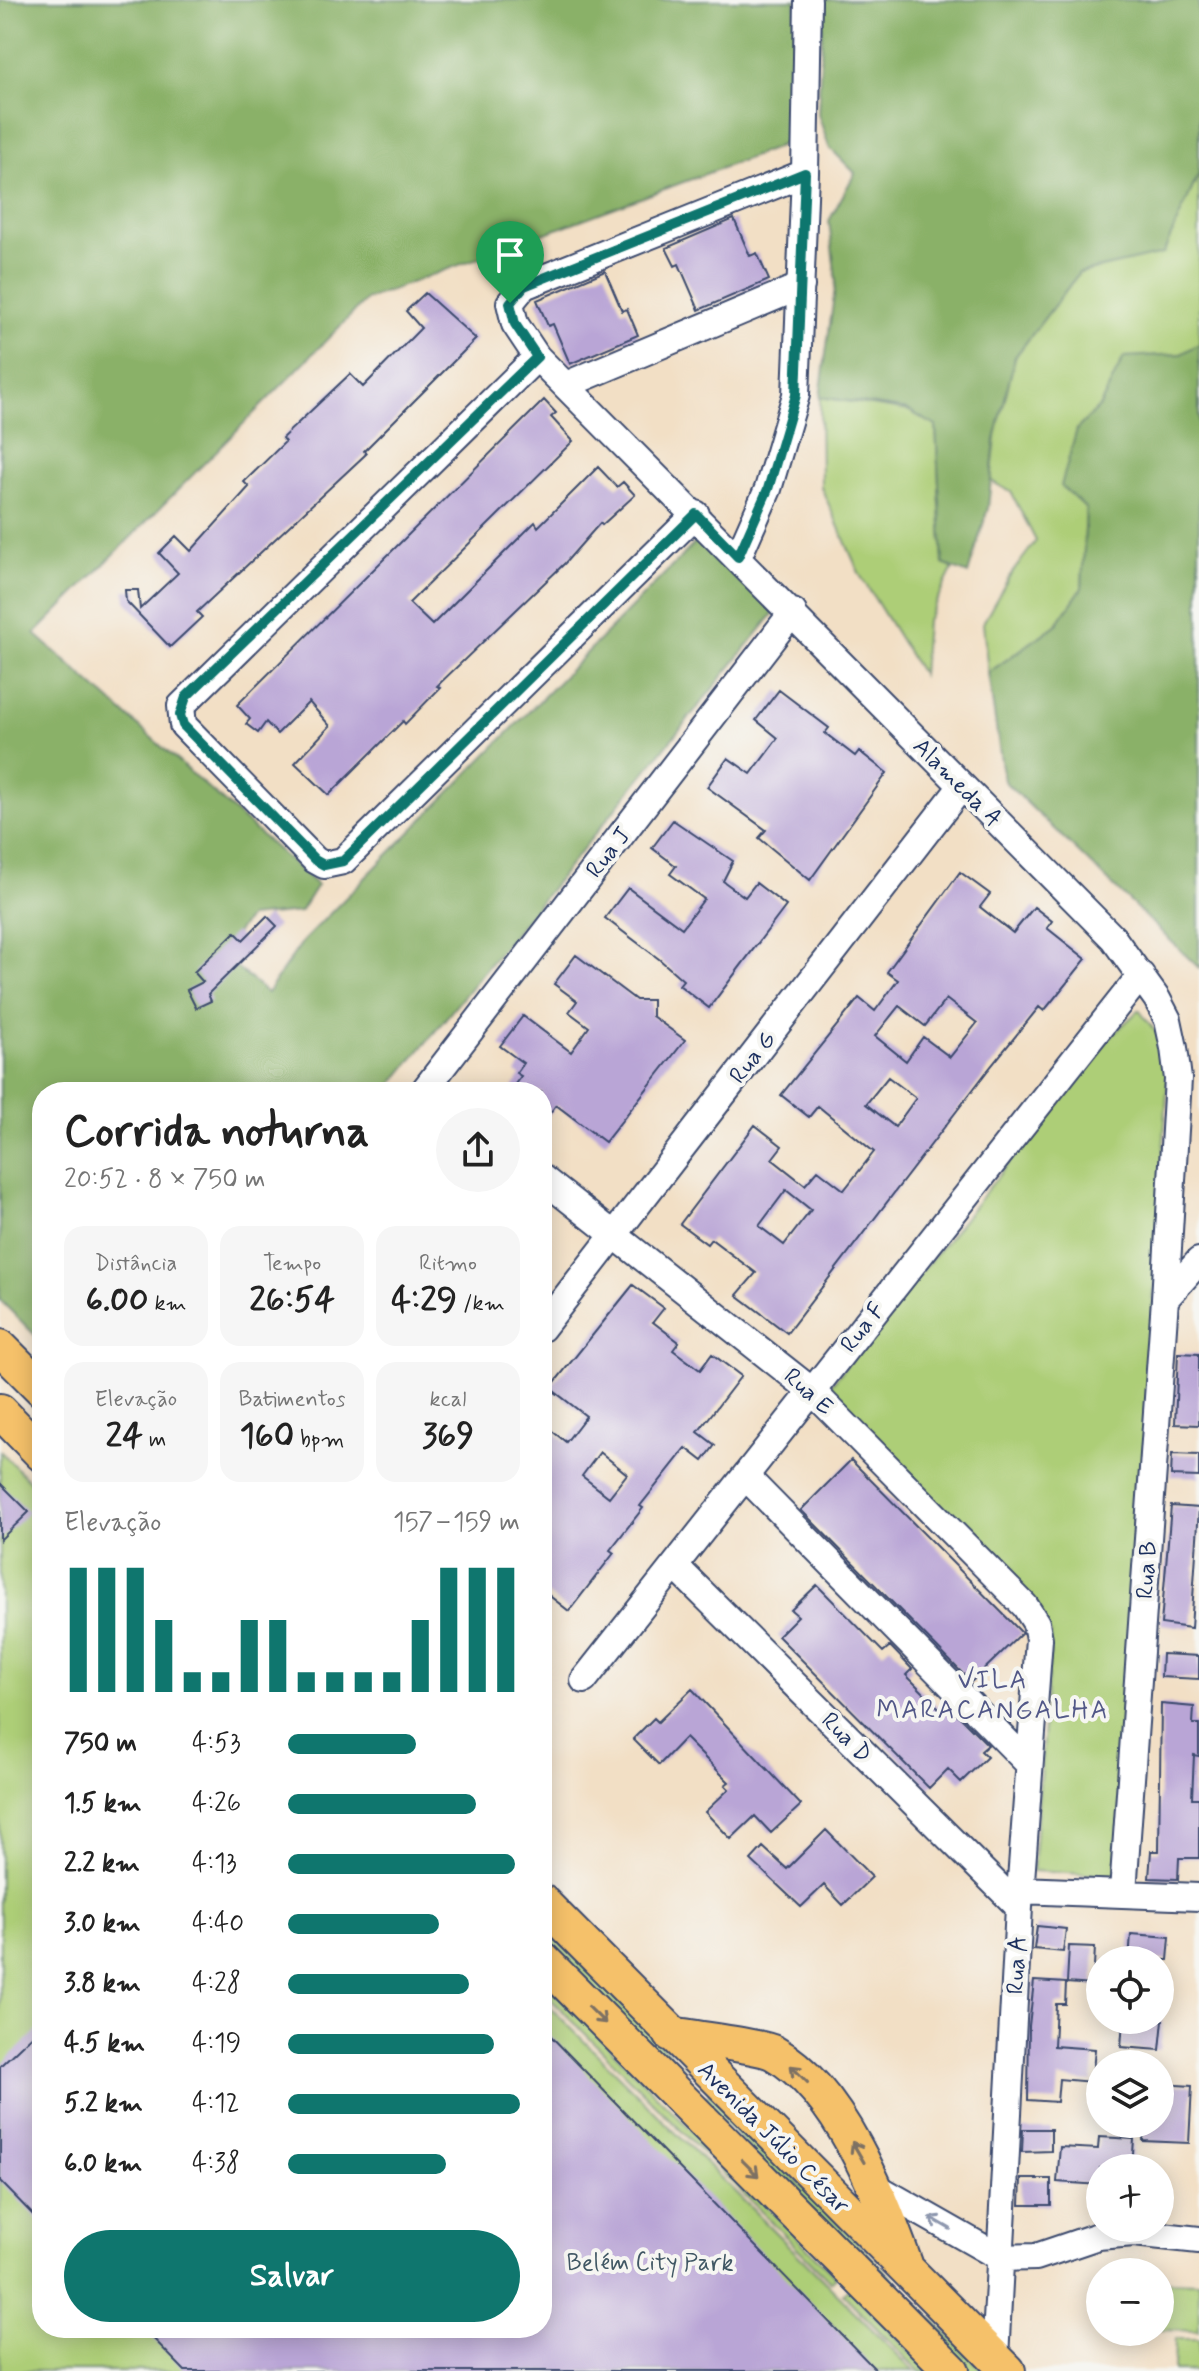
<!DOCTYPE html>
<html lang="pt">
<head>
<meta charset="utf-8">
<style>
	:root { --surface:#fff; --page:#f6f6f6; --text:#222; --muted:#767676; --accent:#0f766e }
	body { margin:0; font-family:Mynerve,sans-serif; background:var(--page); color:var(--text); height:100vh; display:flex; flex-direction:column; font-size:30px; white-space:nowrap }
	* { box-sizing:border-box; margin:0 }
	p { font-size:26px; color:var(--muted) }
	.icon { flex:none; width:44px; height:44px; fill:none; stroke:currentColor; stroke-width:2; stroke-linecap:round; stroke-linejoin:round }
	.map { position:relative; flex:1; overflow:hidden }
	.sheet { position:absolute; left:32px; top:1082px; width:520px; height:1256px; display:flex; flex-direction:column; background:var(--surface); border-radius:32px; box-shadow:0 4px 20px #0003 }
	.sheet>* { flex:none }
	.controls { position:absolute; left:1086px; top:1946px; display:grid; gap:16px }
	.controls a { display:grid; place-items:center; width:88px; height:88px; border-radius:50%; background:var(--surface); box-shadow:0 4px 20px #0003; font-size:40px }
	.pin { position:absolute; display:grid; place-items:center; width:68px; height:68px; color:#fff; margin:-82px -34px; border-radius:50% 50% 50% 0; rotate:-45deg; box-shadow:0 0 8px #0007 }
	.pin .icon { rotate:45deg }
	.round { display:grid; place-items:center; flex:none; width:84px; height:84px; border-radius:42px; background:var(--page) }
	.head { display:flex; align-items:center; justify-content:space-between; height:136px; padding:0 32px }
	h1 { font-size:44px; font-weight:700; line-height:60px }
	.figures { display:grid; grid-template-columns:repeat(3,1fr); gap:12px; height:136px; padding:8px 32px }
	.figures div { display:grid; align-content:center; border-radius:20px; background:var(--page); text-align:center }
	.figures b { font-size:34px; font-weight:700 }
	.figures small { font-size:22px; font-weight:400 }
	.figures p { font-size:22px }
	.chart { height:224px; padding:16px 32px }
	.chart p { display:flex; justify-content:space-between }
	.chart svg { width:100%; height:144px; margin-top:8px; stroke:var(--accent); stroke-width:6 }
	.primary-button { display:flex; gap:16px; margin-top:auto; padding:16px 32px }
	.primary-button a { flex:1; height:92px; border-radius:48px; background:var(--accent); color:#fff; font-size:32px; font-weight:700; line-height:92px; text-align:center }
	ul { padding:0 32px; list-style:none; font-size:26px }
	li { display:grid; grid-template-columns:128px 96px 1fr; align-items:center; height:60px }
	li i { height:20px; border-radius:10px; background:var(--accent) }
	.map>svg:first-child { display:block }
	.green { fill:#adce77; stroke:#647e6a; stroke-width:2 }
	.forest { fill:#8ab168; stroke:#527063; stroke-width:2 }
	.building { fill:#b9a5d6; fill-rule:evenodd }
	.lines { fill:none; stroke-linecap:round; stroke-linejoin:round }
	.minor-casing { stroke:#3b496d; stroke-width:30 }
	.major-casing { stroke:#3b496d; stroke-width:38 }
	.minor { stroke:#fff; stroke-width:26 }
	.major { stroke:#f5c16b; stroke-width:34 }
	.oneway { stroke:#7d7164 }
	.oneway2 { stroke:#8d97ae }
	.route-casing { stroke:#fff; stroke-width:16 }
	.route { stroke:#0f766e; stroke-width:10 }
	.labels { text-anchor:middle; stroke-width:8; stroke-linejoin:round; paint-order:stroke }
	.street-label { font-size:24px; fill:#1b2f5e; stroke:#f6f6f2 }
	.park-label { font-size:24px; fill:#405764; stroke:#f6f6f2 }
	.neighbourhood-label { font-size:26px; letter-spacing:2px; fill:#525888; stroke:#f6f6f2 }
</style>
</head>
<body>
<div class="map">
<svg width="1199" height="2371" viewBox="0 0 1199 2371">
	<rect width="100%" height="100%" fill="#f6f6f2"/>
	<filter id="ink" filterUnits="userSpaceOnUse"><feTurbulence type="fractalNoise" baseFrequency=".0125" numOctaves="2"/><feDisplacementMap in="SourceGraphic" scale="16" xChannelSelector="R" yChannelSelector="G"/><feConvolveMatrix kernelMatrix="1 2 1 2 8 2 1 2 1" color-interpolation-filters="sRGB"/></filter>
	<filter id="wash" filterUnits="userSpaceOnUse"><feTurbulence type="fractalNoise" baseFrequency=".006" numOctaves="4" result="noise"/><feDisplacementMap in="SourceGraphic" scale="32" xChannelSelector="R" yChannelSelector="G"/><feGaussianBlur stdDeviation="1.8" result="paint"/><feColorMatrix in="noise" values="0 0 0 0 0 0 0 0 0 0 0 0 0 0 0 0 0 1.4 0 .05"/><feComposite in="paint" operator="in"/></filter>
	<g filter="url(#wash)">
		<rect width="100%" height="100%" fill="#f2dfc5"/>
		<path class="green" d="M1199,173v171l-18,10 -57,4 -24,48 -23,23 9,80 -4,79 -25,36 -69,49 -5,-50 26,-46 27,-36 -25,-49 -20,-11 6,-51 18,-73 64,-84 84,-20z
			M820,397l89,14 27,15 7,138 10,4 -27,54 -4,53 -62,-100 -39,-88z
			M1139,1010l19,25 10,42 -52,799 -83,-5 18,-237 -225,-243 282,-352z
			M0,1451l42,43v834h500v-329l372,372h-914z
			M542,1924l143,145 -2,5 -5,2 -136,-138z
			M542,1979l294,298 -5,5 -289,-292z
			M710,2093l274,278h-14l-268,-270z
			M1160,2281l39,1v49l-39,-1z
			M849,2289l80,82h-10l-76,-77z
			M1175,2339h24v32h-25z"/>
		<path class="forest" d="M0,0h796l-3,138 -20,11 -406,150 -332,335 282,251 -17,27 -51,5 -29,37 47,39 36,-52 397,-403 74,75 -388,479h-344v250l-42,-42z
			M824,0h375v173l-36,81 -84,19 -64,84 -20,83 -7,68 -20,66 -25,-10 -7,-138 -28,-16 -88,-13 16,-116 -7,-60 26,-48 -26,-26 -11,-33z
			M1199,344v624l-195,-187 -16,-108 69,-49 25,-36 4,-79 -25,-23 16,-57 23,-23 24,-49 57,-3z"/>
		<g id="blocks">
			<path class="building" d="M734,219l16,37 7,-3 12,27 -70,30 -20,-46 -4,2 -9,-18z
				M605,271l17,40 5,-2 11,26 -68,29 -17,-40 -5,2 -11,-26z
				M425,293l51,46 -112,112 2,3 -169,158 5,5 -32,30 -44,-46 -1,-11h13l2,19 38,-36 -19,-20 17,-17 15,15 58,-64 -5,-5 41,-40 -3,-4 68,-64 13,13 58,-59 -15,-17z
				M544,400l12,13 -5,4 22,24 -164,162 23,22 103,-103 3,5 60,-60 19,20 6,-5 12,13 -33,30 -2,-2 -35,40 -128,123 3,2 -35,36 -2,-3 -74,74 -34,-32 35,-37 -21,-24 -32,32 -11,-12 -8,11 -12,-9 4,-5 -13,-14z
				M779,690l50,38 -4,5 30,23 4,-5 28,22 -77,107 -51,-42 7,-8 -59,-43 21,-29 23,16 27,-36 -22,-18z
				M673,820l60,41 -10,20 22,16 11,-14 30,23 -77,102 -30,-23 4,-5 -24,-21 -54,-41 23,-30 54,40 22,-29 -34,-25 6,-8 -24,-18z
				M960,872l30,22 -10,13 33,26 21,-26 18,14 -5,7 39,31 -42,52 -5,-4 -51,63 -201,263 -50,-38 19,-22 -45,-34 -4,5 -27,-20 75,-99 27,21 -10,13 33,26 13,-15 26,20 30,-38 -56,-46 -9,11 -28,-22 78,-97 16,13 23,-31 -11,-8zM946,999l31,24 -27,34 -27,-20 -17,24 -31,-25 24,-30 26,20zM888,1077l28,21 -21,29 -29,-23zM786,1190l25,20 -27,35 -25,-19z
				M267,916l10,10 -69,68 3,7 -15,7 -9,-18 16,-8 -9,-10 41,-40 8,8z
				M576,955l60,45h16v16l33,24 -80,102 -49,-37 -14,19v-32h-33l12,-16 -5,-3 7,-10 -23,-17 23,-30 48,36 18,-25 -20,-15 8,-11 -23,-17z
				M633,1285l31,23 -11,14 26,20 -6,8 27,20 12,-16 29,22 -43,56 17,13 -12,16 -17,-13 -46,58 3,2 -33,42 4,3 -45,58 -27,-21v-167l24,19 20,-26 -36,-28zM600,1452l27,22 -18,23 -27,-21z
				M1178,1353l21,1v71l-24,-1z
				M1172,1454l27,1v22l-28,-1z
				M851,1460l171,173 -51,49 -170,-172z
				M0,1483l29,29 -29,28z
				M1171,1506l28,2 -8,120 -30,-4z
				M817,1585l66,67 7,-6 22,23 -6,6 38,38 6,-6 38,38 -7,6 6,6 -26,25 -13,-13 -19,19 -151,-152 20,-20 -7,-6z
				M1162,1654l37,2v23l-38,-2z
				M692,1689l109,116 -30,28 -16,-17 -24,23 -26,-27 24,-23 -4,-4 4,-3 -44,-44 -26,27 -26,-26 21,-21 4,4z
				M1161,1704l33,3 -1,17h6v32l-5,-1 -2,43h7v60h-20l-1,21 -29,-1 2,-27h8z
				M826,1830l46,47 -29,28 -19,-20 -23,22 -50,-47 12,-13 24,22z
				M1037,1926l29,3 -3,23 -29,-3z
				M1131,1934l39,3 -2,23h-39z
				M1069,1946l26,1 -2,38 -26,-2z
				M1034,1981l32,2 -1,21h-9l-2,42 41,3 -3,33 -33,-3 -2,23 -29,-2 1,-74z
				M1123,2020h40l-3,30 -39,-3z
				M42,2026v198l-42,-43v-115z
				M542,2027l335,344h-692l-42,-43h399z
				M1160,2084l32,2 -3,57 -46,-2 1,-17h16z
				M1023,2129h28v22l-29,1z
				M1099,2137l35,2 -2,29h-32v17l-43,-3 3,-35 38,2z
				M1021,2179h30v26h-31z"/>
		</g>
	</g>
	<g filter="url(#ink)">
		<use href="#blocks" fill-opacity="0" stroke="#3b496d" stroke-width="2"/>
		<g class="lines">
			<g class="minor-casing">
				<path id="minor" d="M805,173l-281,113 -14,17 5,21 22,33 576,581 44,61 11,21 6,28 4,31 -13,220
					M537,357l-356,349 2,19 132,135 9,5 19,-4 353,-347
					M566,385l235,-99
					M738,557l30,-68 28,-94 9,-222 3,-173
					M423,1092l370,-480
					M542,1178l270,213 213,215 11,17 3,16 -20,268 -24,451
					M542,1328l420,-542
					M746,1477l283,287
					M675,1566l344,341
					M584,1680l557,-705
					M1020,1890l179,7
					M1123,1892l42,-593 34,-38
					M878,2188l123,70 35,-1 62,-21 36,-3 65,7"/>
			</g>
			<g class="major-casing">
				<path id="major" d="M0,1347l42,42
					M0,1411l42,43
					M542,1902l466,469
					M542,1959l410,412
					M671,2034c20,4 90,12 103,19 66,37 107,144 131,211"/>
			</g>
			<use href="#minor" class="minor"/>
			<use href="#major" class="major"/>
		</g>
		<defs><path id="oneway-shaft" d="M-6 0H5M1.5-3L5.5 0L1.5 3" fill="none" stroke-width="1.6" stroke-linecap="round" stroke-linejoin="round" transform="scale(2)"/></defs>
		<g class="oneway">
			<use href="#oneway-shaft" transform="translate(597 2015) rotate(45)"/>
			<use href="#oneway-shaft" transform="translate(799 2074) rotate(-135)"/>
			<use href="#oneway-shaft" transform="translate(858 2152) rotate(-120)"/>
			<use href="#oneway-shaft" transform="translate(750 2168) rotate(45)"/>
		</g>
		<use class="oneway2" href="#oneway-shaft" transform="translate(940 2223) rotate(-150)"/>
	</g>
	<g class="lines" filter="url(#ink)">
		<g class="route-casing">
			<path id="route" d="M805,173l-9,222 -28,94 -30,68 -42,-43 -353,347 -19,4 -9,-5 -132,-135 -3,-10 6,-18 351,-340 -22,-33 -5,-21 14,-17z"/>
		</g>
		<use href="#route" class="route"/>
	</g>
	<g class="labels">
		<g class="street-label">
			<text transform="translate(958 782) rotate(45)" y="8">Alameda A</text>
			<text transform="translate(608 852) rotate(-52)" y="8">Rua J</text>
			<text transform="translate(752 1057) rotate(-52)" y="8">Rua G</text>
			<text transform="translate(862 1327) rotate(-52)" y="8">Rua F</text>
			<text transform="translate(809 1391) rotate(42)" y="8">Rua E</text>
			<text transform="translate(1146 1570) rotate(-86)" y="8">Rua B</text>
			<text transform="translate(847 1737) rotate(45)" y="8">Rua D</text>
			<text transform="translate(1016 1965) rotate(-87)" y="8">Rua A</text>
			<text transform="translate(774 2137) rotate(45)" y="8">Avenida Júlio César</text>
		</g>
		<g class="park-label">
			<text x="650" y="2270">Belém City Park</text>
		</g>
		<g class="neighbourhood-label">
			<text x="993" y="1688">VILA<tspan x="993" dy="30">MARACANGALHA</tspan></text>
		</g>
	</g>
</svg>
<div class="controls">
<a><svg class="icon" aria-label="locate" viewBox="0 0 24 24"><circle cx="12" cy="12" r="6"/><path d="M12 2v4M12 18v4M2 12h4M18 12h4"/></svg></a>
<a><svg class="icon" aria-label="layers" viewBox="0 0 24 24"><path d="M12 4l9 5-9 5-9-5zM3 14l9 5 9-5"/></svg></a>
<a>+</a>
<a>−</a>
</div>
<div class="pin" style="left:510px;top:303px;background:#1e9e55"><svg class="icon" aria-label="arrive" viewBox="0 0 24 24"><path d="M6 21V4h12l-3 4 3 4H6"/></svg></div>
<section class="sheet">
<div class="head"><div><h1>Corrida noturna</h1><p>20:52 · 8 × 750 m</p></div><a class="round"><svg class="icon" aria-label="share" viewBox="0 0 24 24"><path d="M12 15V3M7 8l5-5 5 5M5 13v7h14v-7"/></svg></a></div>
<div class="figures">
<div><p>Distância</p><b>6.00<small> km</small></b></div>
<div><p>Tempo</p><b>26:54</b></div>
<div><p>Ritmo</p><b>4:29<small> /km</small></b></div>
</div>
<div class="figures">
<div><p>Elevação</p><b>24<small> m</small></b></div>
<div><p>Batimentos</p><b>160<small> bpm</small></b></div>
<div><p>kcal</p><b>369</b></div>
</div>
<div class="chart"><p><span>Elevação</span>157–159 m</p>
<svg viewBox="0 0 160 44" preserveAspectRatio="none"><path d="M5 44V6M15 44V6M25 44V6M35 44V22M45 44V38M55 44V38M65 44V22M75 44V22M85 44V38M95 44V38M105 44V38M115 44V38M125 44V22M135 44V6M145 44V6M155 44V6"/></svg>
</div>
<ul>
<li><b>750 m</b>4:53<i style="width:55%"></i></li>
<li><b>1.5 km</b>4:26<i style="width:81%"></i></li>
<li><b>2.2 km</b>4:13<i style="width:98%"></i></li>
<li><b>3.0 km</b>4:40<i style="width:65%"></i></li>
<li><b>3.8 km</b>4:28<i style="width:78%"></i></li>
<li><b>4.5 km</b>4:19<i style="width:89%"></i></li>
<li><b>5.2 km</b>4:12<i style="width:100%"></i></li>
<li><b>6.0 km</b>4:38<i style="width:68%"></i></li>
</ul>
<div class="primary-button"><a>Salvar</a></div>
</section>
</div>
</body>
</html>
